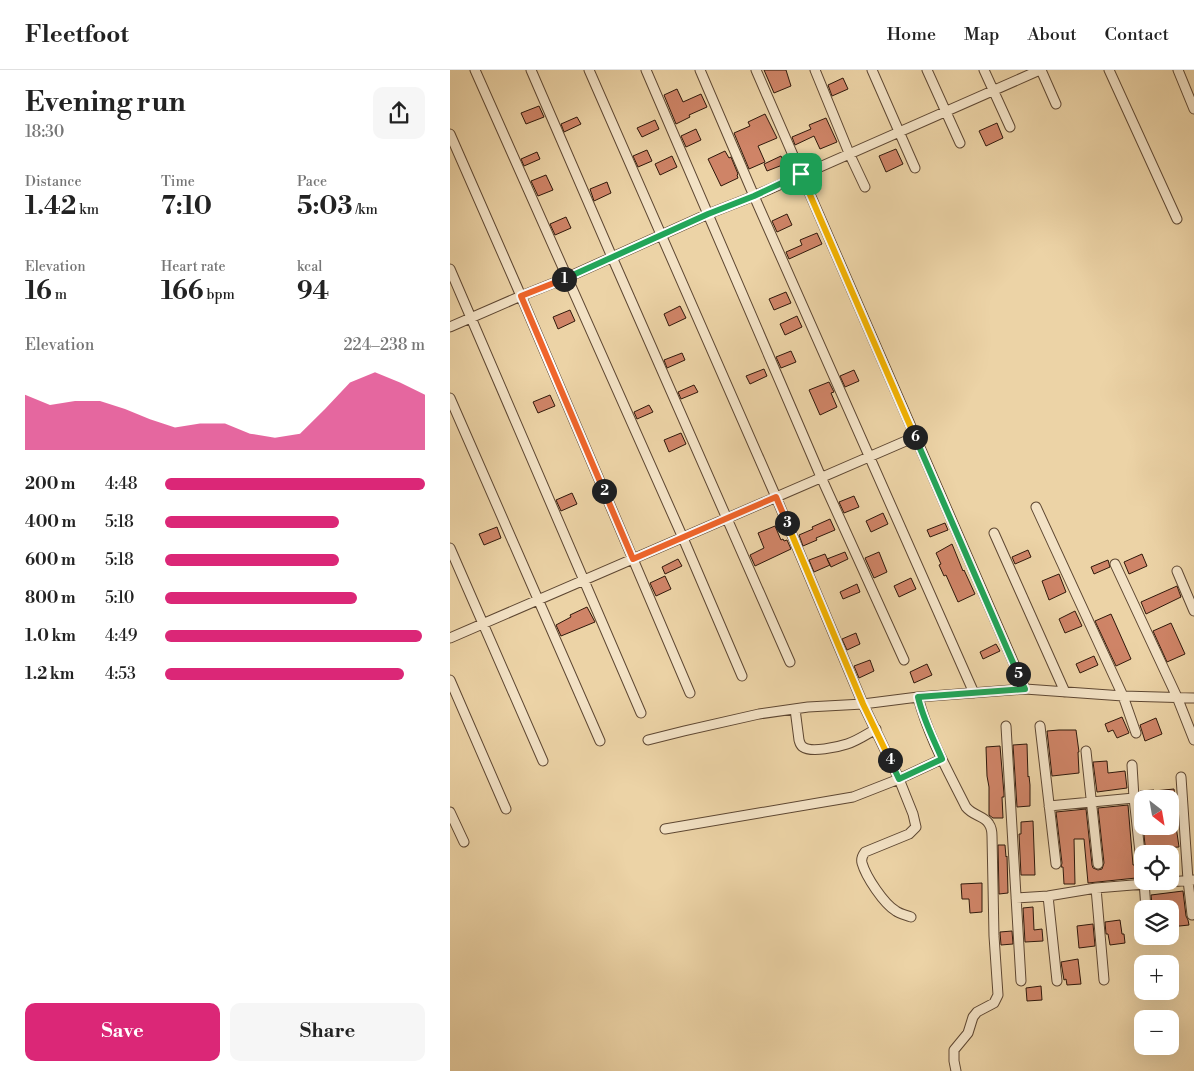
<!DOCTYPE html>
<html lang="en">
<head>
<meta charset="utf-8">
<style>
	:root { --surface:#fff; --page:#f6f6f6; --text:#222; --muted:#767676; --line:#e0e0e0; --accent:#db2777 }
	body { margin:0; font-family:"Libre Bodoni",serif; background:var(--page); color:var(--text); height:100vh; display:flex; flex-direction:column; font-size:19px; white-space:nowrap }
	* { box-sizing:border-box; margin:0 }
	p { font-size:16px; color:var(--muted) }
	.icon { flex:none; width:28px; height:28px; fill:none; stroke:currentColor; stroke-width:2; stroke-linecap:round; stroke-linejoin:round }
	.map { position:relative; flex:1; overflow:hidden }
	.sheet { display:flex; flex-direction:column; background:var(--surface); width:450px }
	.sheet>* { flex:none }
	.needle { width:32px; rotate:149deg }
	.fabs { position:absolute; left:684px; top:720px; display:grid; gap:10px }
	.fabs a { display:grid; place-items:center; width:45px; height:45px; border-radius:10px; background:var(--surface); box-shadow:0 5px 20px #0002; font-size:25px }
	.pin { position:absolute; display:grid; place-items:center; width:42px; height:42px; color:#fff; margin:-21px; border-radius:10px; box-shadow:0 2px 8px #0006 }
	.km { position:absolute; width:25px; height:25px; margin:-12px; border-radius:50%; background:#222; color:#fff; font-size:14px; line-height:25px; text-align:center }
	.round { display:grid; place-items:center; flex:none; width:52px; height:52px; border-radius:10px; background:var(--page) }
	.summary { display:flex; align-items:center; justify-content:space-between; height:85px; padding:0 25px }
	h1 { font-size:28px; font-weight:800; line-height:38px }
	.metrics { display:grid; grid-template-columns:repeat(3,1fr); gap:8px; height:85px; padding:5px 25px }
	.metrics div { display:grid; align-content:center }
	.metrics b { font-size:25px; font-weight:800 }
	.metrics small { font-size:14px; font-weight:400 }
	.metrics p { font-size:14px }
	.chart { height:140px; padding:10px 25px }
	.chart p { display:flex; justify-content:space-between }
	.chart svg { width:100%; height:90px; margin-top:5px; fill:var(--accent); opacity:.7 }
	.action { display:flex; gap:10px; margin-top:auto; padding:10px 25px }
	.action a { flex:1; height:58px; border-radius:10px; background:var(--accent); color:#fff; font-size:20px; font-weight:800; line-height:58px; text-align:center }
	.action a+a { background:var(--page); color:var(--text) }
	ul { padding:0 25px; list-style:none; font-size:16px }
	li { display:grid; grid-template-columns:80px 60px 1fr; align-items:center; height:38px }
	li i { height:12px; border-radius:6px; background:var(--accent) }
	header { display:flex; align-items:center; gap:30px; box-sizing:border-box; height:70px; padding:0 25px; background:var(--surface); border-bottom:1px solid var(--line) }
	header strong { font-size:24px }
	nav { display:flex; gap:28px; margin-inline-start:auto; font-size:18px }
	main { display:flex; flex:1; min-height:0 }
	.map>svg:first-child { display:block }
	.building { fill:#cf8467; stroke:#2f180b }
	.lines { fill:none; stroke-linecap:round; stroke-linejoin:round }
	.street-casing { stroke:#5e4732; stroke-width:11 }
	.street { stroke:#f3e2c5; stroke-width:9 }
	.split-1-casing { stroke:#fff; stroke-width:10 }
	.split-2-casing { stroke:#fff; stroke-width:10 }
	.split-3-casing { stroke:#fff; stroke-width:10 }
	.split-4-casing { stroke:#fff; stroke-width:10 }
	.split-5-casing { stroke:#fff; stroke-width:10 }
	.split-6-casing { stroke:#fff; stroke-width:10 }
	.split-7-casing { stroke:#fff; stroke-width:10 }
	.split-1 { stroke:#22a559; stroke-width:6 }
	.split-2 { stroke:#f0652b; stroke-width:6 }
	.split-3 { stroke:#f0652b; stroke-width:6 }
	.split-4 { stroke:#f5b400; stroke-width:6 }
	.split-5 { stroke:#22a559; stroke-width:6 }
	.split-6 { stroke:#22a559; stroke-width:6 }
	.split-7 { stroke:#f5b400; stroke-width:6 }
</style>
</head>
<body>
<header>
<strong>Fleetfoot</strong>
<nav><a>Home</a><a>Map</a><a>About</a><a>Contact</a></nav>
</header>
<main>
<section class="sheet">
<div class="summary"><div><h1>Evening run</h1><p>18:30</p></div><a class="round"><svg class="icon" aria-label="share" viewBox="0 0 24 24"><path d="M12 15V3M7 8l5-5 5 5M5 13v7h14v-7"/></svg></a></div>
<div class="metrics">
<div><p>Distance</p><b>1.42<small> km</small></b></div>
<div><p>Time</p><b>7:10</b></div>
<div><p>Pace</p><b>5:03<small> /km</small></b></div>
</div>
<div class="metrics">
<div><p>Elevation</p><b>16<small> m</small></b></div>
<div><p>Heart rate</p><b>166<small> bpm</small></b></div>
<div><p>kcal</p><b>94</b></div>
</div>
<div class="chart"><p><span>Elevation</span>224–238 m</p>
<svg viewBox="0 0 160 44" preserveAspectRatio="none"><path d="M0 44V17L10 22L20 20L30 20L40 24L50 29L60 33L70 31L80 31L90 36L100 38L110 36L120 24L130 11L140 6L150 11L160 17V44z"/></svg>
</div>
<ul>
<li><b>200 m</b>4:48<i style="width:100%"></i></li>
<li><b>400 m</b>5:18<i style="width:67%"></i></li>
<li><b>600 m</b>5:18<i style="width:67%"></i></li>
<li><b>800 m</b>5:10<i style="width:74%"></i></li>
<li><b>1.0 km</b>4:49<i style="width:99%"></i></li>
<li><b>1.2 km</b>4:53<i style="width:92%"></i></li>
</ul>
<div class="action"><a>Save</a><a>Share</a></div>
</section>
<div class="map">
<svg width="744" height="1001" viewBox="0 0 744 1001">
	<rect width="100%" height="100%" fill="#ecd3a6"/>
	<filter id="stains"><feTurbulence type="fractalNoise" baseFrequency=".004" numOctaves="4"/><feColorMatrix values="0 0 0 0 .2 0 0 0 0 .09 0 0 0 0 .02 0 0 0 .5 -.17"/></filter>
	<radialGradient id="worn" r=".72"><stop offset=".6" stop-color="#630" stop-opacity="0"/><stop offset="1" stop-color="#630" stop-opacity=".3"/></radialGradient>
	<path class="building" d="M314,0h22l5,16 -17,7z
		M393,8l5,11 -16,7 -4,-11z
		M227,19l6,13 18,-8 6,13 -18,8 1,2 -14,7 -12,-29z
		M89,36l5,11 -18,7 -5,-11z
		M315,44l12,24 -19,8 7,16 -16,7 -15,-36 16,-7 -2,-4z
		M127,47l4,7 -17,8 -3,-8z
		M376,48l11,24 -17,7 -6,-13 -19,9 -3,-8 19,-8 -2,-4z
		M205,50l4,9 -17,8 -5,-9z
		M547,53l6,15 -17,8 -7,-15z
		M246,59l5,11 -15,7 -5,-11z
		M446,79l7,15 -17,8 -7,-16z
		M197,80l5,11 -14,6 -5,-11z
		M275,81l4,7 2,-1 7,17 -1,1 1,3 -17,8 -13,-27z
		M87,82l3,7 -16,7 -3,-7z
		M222,86l5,11 -17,8 -5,-11z
		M331,86l4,8 -18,7 -3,-7z
		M96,105l7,15 -15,6 -7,-15z
		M157,112l4,11 -17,8 -4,-12z
		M337,144l5,11 -15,7 -5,-11z
		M116,147l5,11 -16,7 -5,-11z
		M367,163l5,11 -33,15 -3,-7 16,-7 -2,-5z
		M336,222l5,11 -17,7 -5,-11z
		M230,236l6,12 -17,8 -5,-12z
		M120,240l5,11 -17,8 -5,-12z
		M347,246l5,11 -17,8 -5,-11z
		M341,281l5,11 -15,6 -5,-11z
		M232,283l3,7 -18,8 -3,-8z
		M314,299l3,7 -17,8 -4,-8z
		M404,300l5,11 -14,6 -5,-11z
		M379,312l5,10 -3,1 6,14 -17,8 -11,-25z
		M244,315l4,7 -17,7 -3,-7z
		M100,325l5,11 -17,7 -5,-11z
		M199,335l4,7 -16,7 -3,-7z
		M231,363l5,11 -17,8 -5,-12z
		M122,423l5,11 -16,7 -5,-11z
		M404,426l5,11 -15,6 -5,-11z
		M433,443l5,11 -17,8 -5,-11z
		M380,449l5,11 -19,8 1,2 -14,6 -4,-11 14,-6 -1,-2z
		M495,453l3,7 -18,7 -3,-7z
		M325,456l6,14 2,-1 1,2 3,-1 4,9 -36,17 -5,-11 14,-7 -6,-15z
		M47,457l4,11 -17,7 -5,-11z
		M502,474l11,27 1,-1 11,24 -17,8 -12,-27 -2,1 -5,-11 2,-1 -5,-11z
		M578,480l3,7 -16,7 -3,-7z
		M395,482l3,7 -17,8 -4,-8z
		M429,482l8,20 -13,6 -9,-20z
		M375,484l5,11 -16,7 -5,-12z
		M692,484l5,12 -18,8 -5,-12z
		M228,489l4,7 -17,8 -3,-7z
		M658,490l2,7 -16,7 -3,-7z
		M609,504l7,18 -17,8 -7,-19z
		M215,506l6,13 -15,7 -6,-13z
		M461,508l5,11 -17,8 -5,-11z
		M407,514l3,8 -17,7 -3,-7z
		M727,516l4,11 -35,17 -5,-12z
		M137,537l8,15 -34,14 -5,-11 15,-8 -1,-2z
		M625,541l7,15 -17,7 -6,-14z
		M661,544l20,45 -15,7 -21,-45z
		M721,553l14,31 -18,8 -14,-31z
		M406,563l4,11 -13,6 -5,-11z
		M546,574l4,7 -17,8 -3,-7z
		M644,586l4,9 -18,8 -4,-9z
		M420,590l4,11 -15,7 -5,-12z
		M477,594l5,11 -18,8 -4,-11z
		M672,647l7,16 -12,5 -4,-8 -5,2 -3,-8z
		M706,648l6,16 -17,7 -5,-16z
		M609,660h17l3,22h-1l1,21 -27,3 -5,-45z
		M577,674l1,33 1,-1 1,9v21l-13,1 -4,-62z
		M550,676l4,48v3h-2l1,21h-10l-4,-3v-28l-2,-11 -1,-29z
		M657,691l1,12 17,-2 2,17 -30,4 -4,-30z
		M724,719l3,23 -7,1v-14h-30v-8l14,-1v1z
		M678,735l5,60h2l1,13 -48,5 -4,-44h-10l1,45h-11l-1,-17h-2l1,-4 -6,-51 30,-3 6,56 1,3 5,2 4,-1 2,-6 -6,-55z
		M583,751l2,54h-14l-2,-41h2v-12z
		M693,756h33l3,21 -18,1 1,6h-16z
		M548,775h7l1,12 1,-1 1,37 -9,1z
		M532,813v29l-12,1 -1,-14h-7l-1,-15z
		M733,821l3,25 2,4 1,5 -19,2v-18h-16v-4h-2l-1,-10z
		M583,837l1,23 8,-1 1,12 -18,1 -2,-34z
		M670,850l2,14h2l1,9 -15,2 -2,-11h-2l-1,-12z
		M643,854l2,22 -16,2 -2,-22z
		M562,861l1,13 -12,1 -1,-13z
		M628,889l3,25 -14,1 -1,-6 -2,1 -3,-18z
		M591,916l1,14 -15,1 -1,-13z"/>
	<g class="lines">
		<g class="street-casing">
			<path id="street" d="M25,0l208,468 59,138
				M81,0l81,187 178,405
				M139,0l187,427 87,207 36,75 14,35 3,13 -7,7 -44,18c-3,4 -4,7 -3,11 4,14 22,41 34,48 4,3 10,4 15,6
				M196,0l175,407 83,183
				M250,0l54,126 220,497
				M306,0l269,619
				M365,0l34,83 16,34
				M422,0l43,98
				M477,0l33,73
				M534,0l26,57
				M591,0l15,34
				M659,0l68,149
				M728,0l16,39
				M0,64l71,162 169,397
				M0,199l191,444
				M0,257l71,-31 45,-18 142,-64 46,-18 286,-126
				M0,328l150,343
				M586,437l87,189 13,37
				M544,463l71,159
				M0,478l93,213
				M665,494l62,133 17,43
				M727,501l17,40
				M0,568l465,-201
				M0,610l56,129
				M468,627c10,39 30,74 48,110 7,9 19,9 23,17 2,3 3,8 3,12l2,100 4,59 -4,8 -17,9 -4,5 -5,16 -14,17v11l2,10
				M345,639l4,31c1,3 1,5 4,7 8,6 35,0 44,-3 10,-3 20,-10 29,-15
				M556,656l15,255
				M590,656l16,138
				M198,670l36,-9 75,-17 49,-7 55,-3 55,-7 107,-8 98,7 71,2
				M636,681l12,113
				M682,695l2,33 8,73
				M731,707l7,103 4,35
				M599,736l85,-8
				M0,742l14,30
				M215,759l188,-32 46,-18 43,-20
				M694,811l2,28
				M646,818l8,92
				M598,826l9,85
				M566,828l32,-2 48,-8 98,-8"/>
		</g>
		<use href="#street" class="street"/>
	</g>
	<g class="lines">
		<g class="split-1-casing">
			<path id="split-1" d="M114,209l144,-65 46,-18 47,-22"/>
		</g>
		<g class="split-2-casing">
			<path id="split-2" d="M114,209l-43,17 83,195"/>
		</g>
		<g class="split-3-casing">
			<path id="split-3" d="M154,421l29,68 143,-62 11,26"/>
		</g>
		<g class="split-4-casing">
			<path id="split-4" d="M337,453l76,181 27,56"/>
		</g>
		<g class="split-5-casing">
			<path id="split-5" d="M440,690l9,19 43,-20c-9,-21 -19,-40 -24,-62l107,-8 -7,-15"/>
		</g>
		<g class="split-6-casing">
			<path id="split-6" d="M465,367l103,237"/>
		</g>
		<g class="split-7-casing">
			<path id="split-7" d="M351,104l114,263"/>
		</g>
		<use href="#split-1" class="split-1"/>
		<use href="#split-2" class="split-2"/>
		<use href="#split-3" class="split-3"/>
		<use href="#split-4" class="split-4"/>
		<use href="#split-5" class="split-5"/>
		<use href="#split-6" class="split-6"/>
		<use href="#split-7" class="split-7"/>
	</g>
	<rect width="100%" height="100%" filter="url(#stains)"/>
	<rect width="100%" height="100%" fill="url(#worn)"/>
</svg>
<div class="fabs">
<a><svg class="needle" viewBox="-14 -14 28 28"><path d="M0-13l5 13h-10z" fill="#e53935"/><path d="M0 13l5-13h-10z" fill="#767676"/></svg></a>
<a><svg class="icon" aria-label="locate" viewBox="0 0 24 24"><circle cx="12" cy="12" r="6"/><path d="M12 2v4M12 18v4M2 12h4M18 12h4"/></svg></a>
<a><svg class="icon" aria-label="layers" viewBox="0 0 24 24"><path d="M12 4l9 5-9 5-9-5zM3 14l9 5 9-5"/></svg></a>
<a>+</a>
<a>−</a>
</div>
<div class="pin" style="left:351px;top:104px;background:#1e9e55"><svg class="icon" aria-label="arrive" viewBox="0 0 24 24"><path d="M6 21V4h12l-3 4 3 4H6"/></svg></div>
<b class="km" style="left:114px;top:209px">1</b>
<b class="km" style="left:154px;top:421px">2</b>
<b class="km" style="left:337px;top:453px">3</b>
<b class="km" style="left:440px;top:690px">4</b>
<b class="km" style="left:568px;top:604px">5</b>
<b class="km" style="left:465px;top:367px">6</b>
</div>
</main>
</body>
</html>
